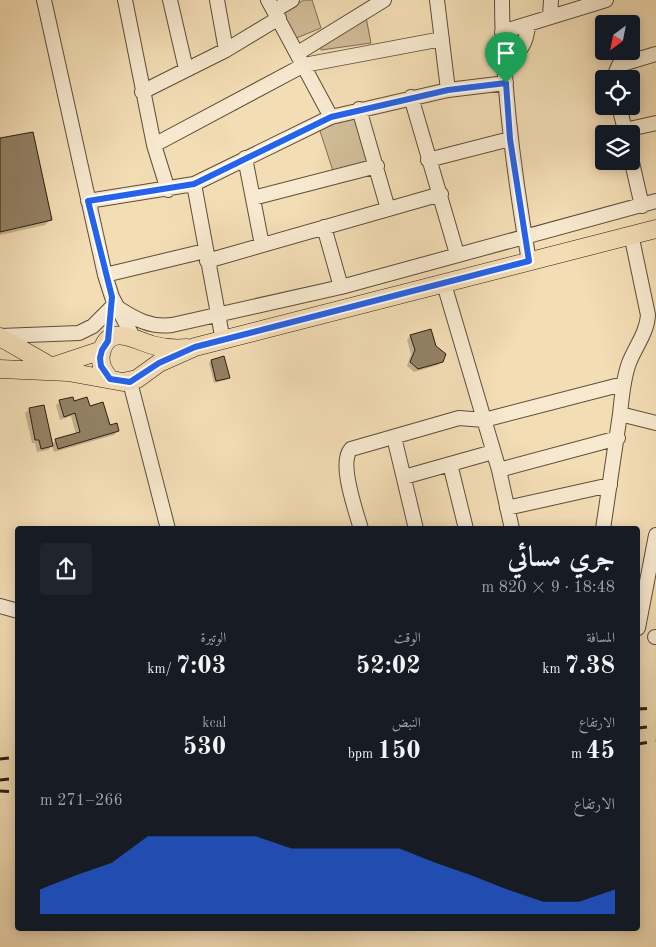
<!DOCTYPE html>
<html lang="ar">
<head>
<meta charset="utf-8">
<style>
	:root { --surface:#171b24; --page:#20242c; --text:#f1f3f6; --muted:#9ea1a6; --accent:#2563eb }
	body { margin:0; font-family:"Old Standard TT",Amiri,serif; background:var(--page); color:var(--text); direction:rtl; height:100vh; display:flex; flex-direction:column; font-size:19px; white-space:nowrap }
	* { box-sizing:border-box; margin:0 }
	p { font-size:16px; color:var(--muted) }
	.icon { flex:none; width:28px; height:28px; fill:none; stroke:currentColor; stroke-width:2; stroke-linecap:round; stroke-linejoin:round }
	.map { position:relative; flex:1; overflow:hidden; direction:ltr }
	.drawer { position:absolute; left:15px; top:526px; width:625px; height:405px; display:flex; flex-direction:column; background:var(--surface); border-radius:5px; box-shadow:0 2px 12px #0003; direction:rtl }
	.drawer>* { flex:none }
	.needle { width:32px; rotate:212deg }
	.tools { position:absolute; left:595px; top:15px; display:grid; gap:10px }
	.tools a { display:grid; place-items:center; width:45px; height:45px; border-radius:5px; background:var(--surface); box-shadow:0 2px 12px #0003; font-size:25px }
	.pin { position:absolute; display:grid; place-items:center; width:42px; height:42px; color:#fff; margin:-51px -21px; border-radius:50% 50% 50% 0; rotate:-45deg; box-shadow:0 0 5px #0007 }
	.pin .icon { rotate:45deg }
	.round { display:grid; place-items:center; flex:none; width:52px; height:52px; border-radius:5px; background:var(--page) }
	.summary { display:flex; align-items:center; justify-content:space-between; height:85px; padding:0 25px }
	h1 { font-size:28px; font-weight:800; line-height:38px }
	.stats { display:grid; grid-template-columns:repeat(3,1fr); gap:8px; height:85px; padding:5px 25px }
	.stats div { display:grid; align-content:center }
	.stats b { font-size:25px; font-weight:800 }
	.stats small { font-size:14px; font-weight:400 }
	.stats p { font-size:14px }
	.chart { height:140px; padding:10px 25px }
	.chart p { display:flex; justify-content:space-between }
	.chart svg { width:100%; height:90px; margin-top:5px; fill:var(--accent); opacity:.7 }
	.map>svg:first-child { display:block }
	.green { fill:#d1bd99; stroke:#7e6e54 }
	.shadow { fill:#0003 }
	.building { fill:#938165; stroke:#2b1e0e }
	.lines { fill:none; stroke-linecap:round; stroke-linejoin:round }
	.minor-casing { stroke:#5d4e38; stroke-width:16 }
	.major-casing { stroke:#2b1e0e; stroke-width:19 }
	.minor { stroke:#f7e9cf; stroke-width:14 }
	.major { stroke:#f3ddb5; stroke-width:18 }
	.rail { stroke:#2b1e0e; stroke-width:3; stroke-dasharray:9 9; stroke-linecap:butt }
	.route-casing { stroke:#fff; stroke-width:10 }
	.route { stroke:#2563eb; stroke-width:6 }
</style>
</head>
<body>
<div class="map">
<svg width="656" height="947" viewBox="0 0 656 947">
	<rect width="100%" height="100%" fill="#f3ddb5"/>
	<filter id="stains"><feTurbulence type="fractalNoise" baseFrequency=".004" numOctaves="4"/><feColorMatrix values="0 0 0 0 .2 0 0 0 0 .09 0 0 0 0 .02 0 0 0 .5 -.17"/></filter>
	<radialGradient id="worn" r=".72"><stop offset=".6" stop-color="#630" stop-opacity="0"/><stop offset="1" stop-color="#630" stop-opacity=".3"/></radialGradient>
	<path class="green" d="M304,0h8l9,28 -27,11 -12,-26z
		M365,12l6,31 -50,7v-6z
		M356,115l14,46 -37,10 -14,-43z"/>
	<path class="shadow" d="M0,139l50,81 -5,5 -45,10z
		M430,331l12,30 -4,4 -24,7 -7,-6 4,-12 -4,-14 3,-4z
		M211,361l18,17 -3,2 -12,3 -5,-20z
		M60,402h13l16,6 20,18 9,5 -4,4 -60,17 -2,-7 -4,5 -11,2 -2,-9h-3l-7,-30 4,-3 14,-3 8,38 5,-4 20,-6 -5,-19 -11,4 -4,-15z"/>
	<path class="building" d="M33,132l19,88 -52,12v-94z
		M431,329l5,17 10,8 -3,8 -25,7 -8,-7 5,-12 -5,-15z
		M224,356l6,22 -14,3 -5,-21z
		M73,397l1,4 13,-4 3,9 13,-4 7,23 7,-2 2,8 -61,18 -3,-10 25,-7 -5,-19 -11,4 -5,-17z
		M44,405l9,41 -12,3 -2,-9h-4l-6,-32z"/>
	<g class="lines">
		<g class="minor-casing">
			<path id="minor" d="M44,0l61,275 7,22 21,40
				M125,0l29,145 14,45
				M170,0l16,69
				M217,0l9,50
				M268,0l63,117
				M437,0l11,90
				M502,0c0,87 12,175 27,261
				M275,10l17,-10
				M550,17l1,-17
				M502,32l104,-32
				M298,53l86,-53
				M504,63c17,-10 23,-21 24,-39
				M613,79l6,-14 37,-11
				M142,92l84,-42 53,-32
				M411,97l46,157
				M619,106l7,28
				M359,109l29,100
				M625,130l31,-7
				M154,145l150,-80 138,-26
				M245,158l17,87
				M631,158l11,48
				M428,160l82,-21
				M194,184l29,157
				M253,198l124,-32
				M88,201l106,-17 137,-67 117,-27 58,-7
				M324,227l17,60
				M631,234l17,81c-1,18 -13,32 -19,48 -6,16 -7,33 -9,51l36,9
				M207,261l234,-67
				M105,275l100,-24
				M444,284l55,186 13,59
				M118,308c17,11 33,20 54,17l169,-38 315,-86
				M0,336l79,-3 14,-7 18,-18
				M130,382l38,147
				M394,437l22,92
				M450,464l16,65
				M499,470l119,-32
				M404,477l89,-25
				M507,508l103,-23
				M361,529c-5,-18 -23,-66 -10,-80l108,-31 25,2 139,-36
				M603,529l17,-115
				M0,606l18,5
				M638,628l18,-93
				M655,637h1"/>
		</g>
		<g class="major-casing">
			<path id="major" d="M0,337l52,30
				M54,366l48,-16
				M0,369l68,3 55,10 14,-3 22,-16 36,-16 461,-118
				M110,379c-7,-8 -12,-17 -8,-29 8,-26 33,-10 50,-5 11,3 24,4 35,3"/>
		</g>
		<use href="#minor" class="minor"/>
		<use href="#major" class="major"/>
		<path class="rail" d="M638,709l18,-1
			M638,728l18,-2
			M638,744l18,-3
			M0,759l18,-2
			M0,780l18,-2
			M0,791l18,1"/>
	</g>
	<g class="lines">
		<g class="route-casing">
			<path id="route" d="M506,83l4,56 19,122 -334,86 -36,16 -29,19 -20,-3 -9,-13 -1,-8 2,-8 6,-9 4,-44 -24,-96 106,-17 137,-67 117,-27z"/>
		</g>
		<use href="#route" class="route"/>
	</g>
	<rect width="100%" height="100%" filter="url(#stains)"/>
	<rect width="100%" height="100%" fill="url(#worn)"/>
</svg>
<div class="tools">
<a><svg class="needle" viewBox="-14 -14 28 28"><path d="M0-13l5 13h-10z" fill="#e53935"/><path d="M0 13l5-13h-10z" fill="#9ea1a6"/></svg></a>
<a><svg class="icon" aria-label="locate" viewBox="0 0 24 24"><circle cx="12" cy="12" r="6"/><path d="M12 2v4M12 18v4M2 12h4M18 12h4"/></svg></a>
<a><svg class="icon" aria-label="layers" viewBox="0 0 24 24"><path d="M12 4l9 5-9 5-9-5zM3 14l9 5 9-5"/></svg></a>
</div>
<div class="pin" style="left:506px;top:83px;background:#1e9e55"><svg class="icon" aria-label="arrive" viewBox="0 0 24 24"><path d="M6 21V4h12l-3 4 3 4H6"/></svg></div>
<section class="drawer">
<div class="summary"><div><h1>جري مسائي</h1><p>18:48 · 9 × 820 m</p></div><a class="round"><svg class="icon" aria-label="share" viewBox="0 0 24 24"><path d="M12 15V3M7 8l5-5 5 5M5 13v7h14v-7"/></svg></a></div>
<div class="stats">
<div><p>المسافة</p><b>7.38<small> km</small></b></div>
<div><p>الوقت</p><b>52:02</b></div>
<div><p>الوتيرة</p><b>7:03<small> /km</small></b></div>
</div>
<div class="stats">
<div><p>الارتفاع</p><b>45<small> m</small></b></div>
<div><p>النبض</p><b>150<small> bpm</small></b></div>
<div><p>kcal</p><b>530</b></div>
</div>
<div class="chart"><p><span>الارتفاع</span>266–271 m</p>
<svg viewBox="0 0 160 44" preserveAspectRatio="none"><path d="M0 44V32L10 25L20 19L30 6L40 6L50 6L60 6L70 12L80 12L90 12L100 12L110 19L120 25L130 32L140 38L150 38L160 32V44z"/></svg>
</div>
</section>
</div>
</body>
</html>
